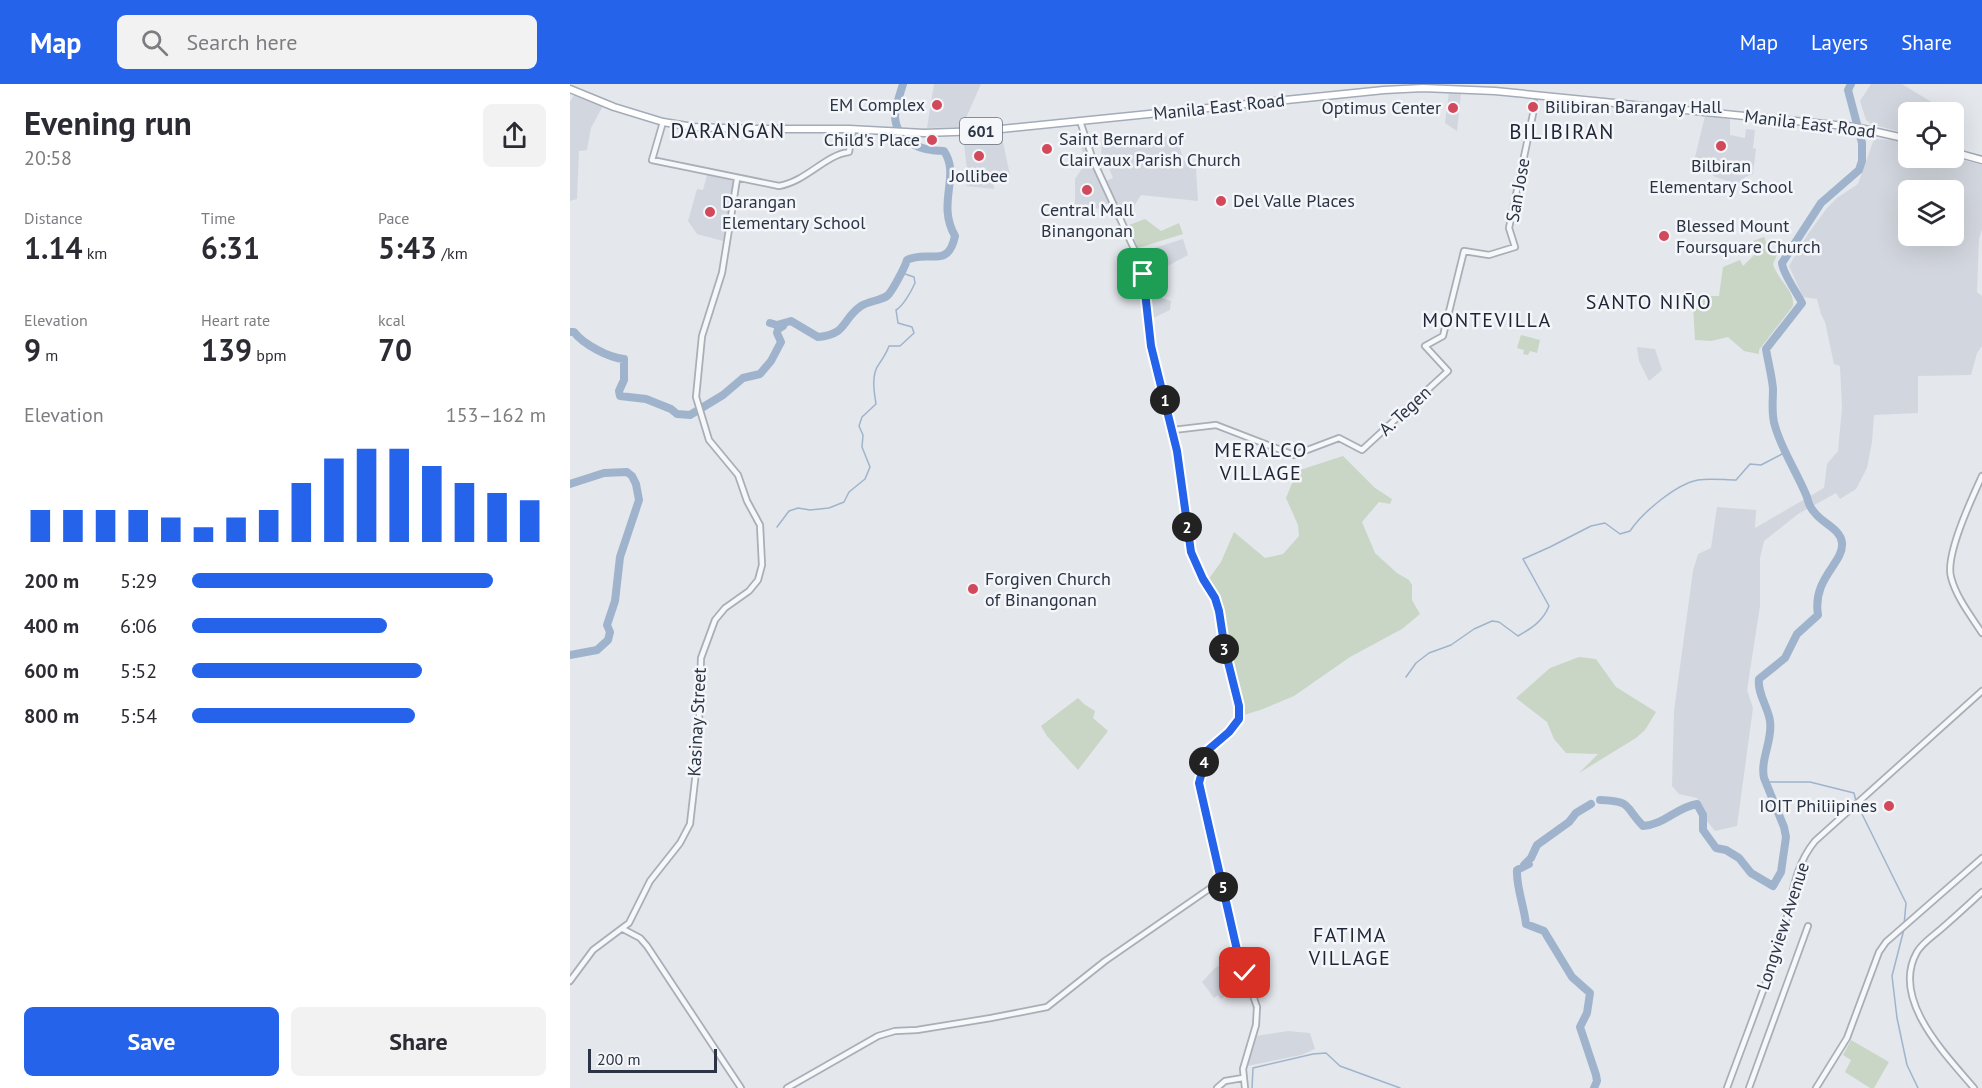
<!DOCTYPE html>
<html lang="en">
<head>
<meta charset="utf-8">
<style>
	:root { --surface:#fff; --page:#f2f2f3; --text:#2b2b33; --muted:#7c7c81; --accent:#2563eb }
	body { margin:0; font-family:"PT Sans",sans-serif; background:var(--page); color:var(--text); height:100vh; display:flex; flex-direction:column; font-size:22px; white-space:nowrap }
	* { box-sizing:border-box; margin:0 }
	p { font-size:20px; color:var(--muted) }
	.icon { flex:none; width:33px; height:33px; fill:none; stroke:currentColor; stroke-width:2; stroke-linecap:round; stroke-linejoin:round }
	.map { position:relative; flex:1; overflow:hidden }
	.sheet { display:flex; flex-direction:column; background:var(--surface); width:570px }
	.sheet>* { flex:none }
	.fabs { position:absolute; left:1328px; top:18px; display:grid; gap:12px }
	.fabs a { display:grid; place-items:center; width:66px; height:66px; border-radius:9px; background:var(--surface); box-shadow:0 6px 24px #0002; font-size:30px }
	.scale { position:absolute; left:18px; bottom:15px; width:129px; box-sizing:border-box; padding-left:6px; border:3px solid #2b3445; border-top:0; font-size:16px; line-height:21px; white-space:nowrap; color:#2b3445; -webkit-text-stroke:4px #f4f6f9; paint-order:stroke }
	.pin { position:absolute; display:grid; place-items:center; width:51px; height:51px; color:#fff; margin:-26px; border-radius:12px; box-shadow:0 3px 9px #0006 }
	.km { position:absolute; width:30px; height:30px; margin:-15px; border-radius:50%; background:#222; color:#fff; font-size:16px; line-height:30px; text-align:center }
	.round { display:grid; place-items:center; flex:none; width:63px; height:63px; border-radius:9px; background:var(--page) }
	.head { display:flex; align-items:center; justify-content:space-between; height:102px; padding:0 24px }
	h1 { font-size:33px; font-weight:700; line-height:45px }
	.stats { display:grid; grid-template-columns:repeat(3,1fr); gap:9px; height:102px; padding:6px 24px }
	.stats div { display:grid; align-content:center }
	.stats b { font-size:30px; font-weight:700 }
	.stats small { font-size:16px; font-weight:400 }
	.stats p { font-size:16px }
	.chart { height:168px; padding:12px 24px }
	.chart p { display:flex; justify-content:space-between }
	.chart svg { width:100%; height:108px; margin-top:6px; stroke:var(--accent); stroke-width:6 }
	.primary-button { display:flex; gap:12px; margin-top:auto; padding:12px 24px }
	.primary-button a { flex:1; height:69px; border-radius:9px; background:var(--accent); color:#fff; font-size:24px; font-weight:700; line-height:69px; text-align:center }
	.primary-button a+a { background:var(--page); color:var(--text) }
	ul { padding:0 24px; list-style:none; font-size:20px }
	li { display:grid; grid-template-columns:96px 72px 1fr; align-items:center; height:45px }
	li i { height:15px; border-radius:8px; background:var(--accent) }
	header { display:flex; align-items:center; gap:36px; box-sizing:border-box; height:84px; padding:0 30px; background:var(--accent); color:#fff }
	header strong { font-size:28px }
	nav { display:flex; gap:33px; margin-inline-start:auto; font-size:21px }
	.search { width:420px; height:54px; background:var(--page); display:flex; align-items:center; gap:15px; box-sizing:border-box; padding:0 21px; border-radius:9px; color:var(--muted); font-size:22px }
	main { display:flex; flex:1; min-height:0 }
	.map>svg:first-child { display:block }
	.built { fill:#d2d6de; fill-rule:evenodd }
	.green { fill:#c9d6c5 }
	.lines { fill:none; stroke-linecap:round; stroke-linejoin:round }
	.stream { stroke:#9fb4cc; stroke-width:1.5 }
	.river { stroke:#9fb4cc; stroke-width:8 }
	.tertiary-tunnel { stroke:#bfc3cb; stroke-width:4.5; stroke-dasharray:4.5 2; stroke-linecap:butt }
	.tertiary-casing { stroke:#a9aeb7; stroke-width:8 }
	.primary-casing { stroke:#a3abb8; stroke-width:9 }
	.tertiary { stroke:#f7f8fa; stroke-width:4.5 }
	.primary { stroke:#fff; stroke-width:6 }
	.route-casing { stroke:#fff; stroke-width:12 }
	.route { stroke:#2563eb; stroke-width:8 }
	.poi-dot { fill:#d1495b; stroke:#f4f6f9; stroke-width:2 }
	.labels { text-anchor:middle; stroke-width:5; stroke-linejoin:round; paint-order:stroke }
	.shield { fill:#f4f6f9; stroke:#676e7b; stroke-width:1.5 }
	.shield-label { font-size:16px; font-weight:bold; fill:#2b3445 }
	.poi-label { font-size:18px; fill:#2b3445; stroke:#f4f6f9; text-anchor:start }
	.street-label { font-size:18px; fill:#2b3445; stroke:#f4f6f9 }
	.neighbourhood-label { font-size:20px; letter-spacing:1.5px; fill:#1d2536; stroke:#f4f6f9 }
	.quarter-label { font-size:21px; letter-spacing:1.5px; fill:#1d2536; stroke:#f4f6f9 }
</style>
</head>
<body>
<header>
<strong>Map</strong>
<div class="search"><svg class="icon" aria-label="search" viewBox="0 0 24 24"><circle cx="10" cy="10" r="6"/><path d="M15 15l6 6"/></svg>Search here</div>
<nav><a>Map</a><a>Layers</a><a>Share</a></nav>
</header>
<main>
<section class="sheet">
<div class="head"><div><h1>Evening run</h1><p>20:58</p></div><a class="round"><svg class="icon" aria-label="share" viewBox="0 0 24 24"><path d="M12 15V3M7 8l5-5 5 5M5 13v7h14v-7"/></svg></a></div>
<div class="stats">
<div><p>Distance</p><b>1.14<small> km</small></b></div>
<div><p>Time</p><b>6:31</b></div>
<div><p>Pace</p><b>5:43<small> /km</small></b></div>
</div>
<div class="stats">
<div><p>Elevation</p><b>9<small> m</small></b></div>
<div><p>Heart rate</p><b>139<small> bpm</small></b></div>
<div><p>kcal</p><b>70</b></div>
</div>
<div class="chart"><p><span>Elevation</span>153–162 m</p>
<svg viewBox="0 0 160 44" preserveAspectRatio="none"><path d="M5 44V31M15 44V31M25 44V31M35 44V31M45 44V34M55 44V38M65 44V34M75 44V31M85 44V20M95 44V10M105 44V6M115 44V6M125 44V13M135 44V20M145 44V24M155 44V27"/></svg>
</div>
<ul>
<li><b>200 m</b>5:29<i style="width:85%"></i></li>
<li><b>400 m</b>6:06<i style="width:55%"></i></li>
<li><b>600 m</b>5:52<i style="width:65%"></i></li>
<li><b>800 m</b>5:54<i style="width:63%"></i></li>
</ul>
<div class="primary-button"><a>Save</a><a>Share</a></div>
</section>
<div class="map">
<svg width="1412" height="1004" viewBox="0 0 1412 1004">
	<rect width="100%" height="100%" fill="#e4e7ec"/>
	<path class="built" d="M364,0h47l-19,43 -35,1z
		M1301,0h31l31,19 2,4 -1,4 -26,1v22l-37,-10 -5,-4 -6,-19z
		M879,8l12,2 -4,37 -12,-8z
		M4,11l29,11 -12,22 -4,22 -8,1 -2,48 -7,2v-99z
		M1135,32l25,3v16l15,3 1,-9 9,1 -2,18 3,1 -3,25 -8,3 -4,9 -28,-10 1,-10 -20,-5z
		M510,47l29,72 -10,6 -6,-2 -2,3 -18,2 2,-10v-23l10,-15 -7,-32z
		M431,49l9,42 -17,5 1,9 -28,-3 1,-16 -4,-35z
		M532,51l75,2 6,22 13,10 2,32 -57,-6 -7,11v9l-9,3 -19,-37 7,-3 -6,-15 -6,-1z
		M1304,55l20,1 14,4v14l45,-1 29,8v64l-3,10 -2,53 5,4v50l-5,7 -6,22 -53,1v37l-44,2 -2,27 -5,26 -11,21 -16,10 -4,-6 -38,21 -34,27 -4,17v48l-13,84 6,18 -16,118 -22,5 -9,-11 -9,-22 -18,-4 -7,-8 2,-75 19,-140 5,-17 13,-6 6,-41 39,3 -1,18 69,-40 3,-24 11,-13 4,-43 -2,-42 -6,-2 -9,-42 -4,-8 -4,-15 -14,-2 -14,-31 19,-32 19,-26 10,-10 21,-14zM1338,106h45v46h-45z
		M137,91l29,5 -13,61 -26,-7 -9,-13 9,-32 6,1z
		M613,155l5,16 -26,14 -19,-6 -4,-10z
		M577,192l18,8 -3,6 -5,-1 -2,7 16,5 -1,9 -19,9z
		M1067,263l18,2 7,21 -13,11 -10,-20z
		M663,874l3,6 -15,8 11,19 -11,8 -3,-4 -4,3 -12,-16 13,-14z
		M718,947l22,2 5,16 -14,6 -54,11 9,-30z"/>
	<path class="green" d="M575,135l16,12 18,-8 4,11 -45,14 -9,-23z
		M1194,153l4,10 9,8 -4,9c5,17 22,26 20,42l-34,44v4l-15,-3 -16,-14 -17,4 -16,-1 -2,-35 3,-9h23l4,-29 17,-7 3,6 13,-13 -3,-12z
		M951,251l19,5 -3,13 -7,-2 -2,4 -5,-1 1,-4 -7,-2z
		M773,372l32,32 17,11 -2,5 -11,-2 -17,20 13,31 22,20 12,7 3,5v15l8,14 -18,15 -52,28 -56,39 -31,13 -19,6 -6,-33 -9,-27 -9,-60 -12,-15 13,-18 13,-30 31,26 18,-4 16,-18 -1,-11 -12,-27 11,-27z
		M1009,573l17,2 20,28 40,25 -11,18 -9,8 -57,35 19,-19 -32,-1 -12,-14 -7,-17 -31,-24 34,-30z
		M508,614l6,6 11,7 -2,7 15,13 -30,39 -31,-34 -6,-10z
		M1281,956l38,22 -15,26h-4l-25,-16 6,-12 -8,-5z"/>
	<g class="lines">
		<path class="stream" d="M207,443l12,-16 9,-3 12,2 19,-2 15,-6 5,-10 16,-13 5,-12 -8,-20 1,-12 -4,-9 3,-9 14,-13c-2,-12 -5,-30 3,-40 5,-7 7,-10 10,-18h11l14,-13 -2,-6 -14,-4 -2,-13c7,-4 15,-18 19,-27l-1,-6 -12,-4
			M836,593l10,-14 13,-10 22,-8 23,-16 18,-8 7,1 19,14c14,-8 25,-15 31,-30l-26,-47 27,-12 41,-21 14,-3 15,11 10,-3c12,-18 46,-47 68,-51 12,-2 27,0 38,0l14,-16 11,1 23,-12
			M1196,698h44l44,11 2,8
			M1288,722l48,97 -2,22
			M1334,845l-12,47 5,42 10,47 11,23
			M682,1004l1,-20 60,-14 13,-1 14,13 60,22"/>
		<path class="river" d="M200,239l7,2 14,-4 27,16c30,-3 23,-17 43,-31 8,-5 18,-5 26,-10 5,-4 18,-29 20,-36 21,-11 41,10 48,-24 -19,-33 6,-60 -11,-85 -22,0 -47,-8 -49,-34 0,-10 5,-23 8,-33
			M0,248h4c9,12 35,26 50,27v21l-5,11 1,5 26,3 25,10 6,5 13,1 33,-20 20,-17 17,-4 11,-13 10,-19 -4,-9 1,-4 5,-3
			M0,400l34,-11 23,-1 5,4 4,8 3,16 -19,57 -5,44 -8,24 3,7 -2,8 -11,10 -27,5
			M1030,716c32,1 24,6 43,26 21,-1 34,-19 54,-22l6,11v15l13,18 10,2 13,8 12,15 22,13 8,-14 5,-35 -2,-10 -20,-49c-4,-19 9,-38 6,-57 -2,-14 -13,-28 -11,-42l26,-21 12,-24 21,-19c-6,-37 26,-52 24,-72 -1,-14 -20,-20 -27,-30 -4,-4 -7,-11 -8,-16 -10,-25 -25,-46 -32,-71 -4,-11 -2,-25 -2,-37 -1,-13 -5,-27 -7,-40l36,-46c-6,-12 -19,-29 -20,-40l39,-60 38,-33 3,-9v-18l-14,-53 3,-6
			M1021,720l-15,9 -7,9 -32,23 -6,13 -7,7 5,-1 -12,6c-1,16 7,36 9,54l18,7 28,46 18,16 -3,20 -7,14 16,48 1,6 -3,7"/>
		<path class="tertiary-tunnel" d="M963,30l4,-19"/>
		<g class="tertiary-casing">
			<path id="tertiary" d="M510,37l13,39 42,91 8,23 8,72 26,105 14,101 12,27 12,19 6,23 4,29 14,56v13l-10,13 -21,18 -9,33 38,167 20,57 -1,18 -13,44 2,19
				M93,38l-11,38 127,26c28,-5 46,-31 70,-34l4,-22
				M603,346l43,-5 78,30 45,-17 23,12 86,-79 -23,-25 18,-10 21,-85 25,4 26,-8 -6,-19 24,-114
				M1412,392c-10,22 -37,79 -31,101 5,20 20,39 31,56
				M53,845l17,9 7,8 94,142
				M0,897l23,-31 36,-27 21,-42 30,-38 10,-19 8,-70 3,-96 14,-38 10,-12 24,-17 9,-11 4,-15 -2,-40 -13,-24 -9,-26 -29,-35 -13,-43 6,-61 20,-63 15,-94
				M217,1004l91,-52 17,-5 22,-1 74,-12 56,-11 58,-46 117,-81
				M647,1004l8,-7 18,-3
				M1157,1004c18,-49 37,-98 54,-148 11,-34 10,-70 34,-99l167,-150
				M1179,1004l59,-162
				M1246,1004l31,-50 32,-86 7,-10 96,-84
				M1404,1004c-28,-33 -84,-89 -57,-136 5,-9 16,-16 24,-23 14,-12 27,-24 41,-37"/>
		</g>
		<g class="primary-casing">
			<path id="primary" d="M0,5l44,18 49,15 30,5 59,2h97l75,4 58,-2 402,-41 39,-2 72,3 360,36 53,12
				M1383,68l29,8"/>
		</g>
		<use href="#tertiary" class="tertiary"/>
		<use href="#primary" class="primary"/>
	</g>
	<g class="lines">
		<g class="route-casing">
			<path id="route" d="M573,190l8,72 26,105 14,101 12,27 12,19 4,13 6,39 14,56v13l-10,13 -21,18 -9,33 38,167 8,23"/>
		</g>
		<use href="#route" class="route"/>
	</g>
	<g class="poi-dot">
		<circle cx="367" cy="21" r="6"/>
		<circle cx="963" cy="23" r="6"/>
		<circle cx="883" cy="24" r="6"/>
		<circle cx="362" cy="56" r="6"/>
		<circle cx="1151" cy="62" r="6"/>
		<circle cx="477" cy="65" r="6"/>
		<circle cx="409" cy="72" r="6"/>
		<circle cx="517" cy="106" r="6"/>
		<circle cx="651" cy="117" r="6"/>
		<circle cx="140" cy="128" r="6"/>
		<circle cx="1094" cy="152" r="6"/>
		<circle cx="403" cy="505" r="6"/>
		<circle cx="1319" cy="722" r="6"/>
	</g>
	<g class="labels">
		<rect class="shield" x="390" y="34" width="42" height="26" rx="4.5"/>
		<g class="shield-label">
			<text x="411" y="53">601</text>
		</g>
		<g class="poi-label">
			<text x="355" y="27" text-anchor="end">EM Complex</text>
			<text x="975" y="29">Bilibiran Barangay Hall</text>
			<text x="871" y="30" text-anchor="end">Optimus Center</text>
			<text x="489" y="61">Saint Bernard of<tspan x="489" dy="21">Clairvaux Parish Church</tspan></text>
			<text x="350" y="62" text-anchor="end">Child's Place</text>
			<text x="1151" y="88" text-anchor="middle">Bilbiran<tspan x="1151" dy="21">Elementary School</tspan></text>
			<text x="409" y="98" text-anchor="middle">Jollibee</text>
			<text x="663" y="123">Del Valle Places</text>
			<text x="152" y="124">Darangan<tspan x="152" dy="21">Elementary School</tspan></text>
			<text x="517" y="132" text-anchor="middle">Central Mall<tspan x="517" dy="21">Binangonan</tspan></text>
			<text x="1106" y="148">Blessed Mount<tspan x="1106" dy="21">Foursquare Church</tspan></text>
			<text x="415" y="501">Forgiven Church<tspan x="415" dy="21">of Binangonan</tspan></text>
			<text x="1307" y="728" text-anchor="end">IOIT Philiipines</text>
		</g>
		<g class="street-label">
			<text transform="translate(649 23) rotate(-6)" y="6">Manila East Road</text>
			<text transform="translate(1240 40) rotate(7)" y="6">Manila East Road</text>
			<text transform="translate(948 106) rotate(-80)" y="6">San Jose</text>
			<text transform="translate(835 327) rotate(-43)" y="6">A. Tegen</text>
			<text transform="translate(127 638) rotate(-87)" y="6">Kasinay Street</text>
			<text transform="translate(1213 842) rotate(-72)" y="6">Longview Avenue</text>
		</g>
		<g class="neighbourhood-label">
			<text x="1079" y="225">SANTO NIÑO</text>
			<text x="917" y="243">MONTEVILLA</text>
			<text x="691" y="373">MERALCO<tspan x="691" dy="23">VILLAGE</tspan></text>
			<text x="780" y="858">FATIMA<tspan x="780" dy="23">VILLAGE</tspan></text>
		</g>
		<g class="quarter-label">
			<text x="158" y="54">DARANGAN</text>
			<text x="992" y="55">BILIBIRAN</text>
		</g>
	</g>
</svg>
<div class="fabs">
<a><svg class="icon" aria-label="locate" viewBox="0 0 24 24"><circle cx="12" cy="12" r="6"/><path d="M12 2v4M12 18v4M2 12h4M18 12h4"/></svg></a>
<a><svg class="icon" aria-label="layers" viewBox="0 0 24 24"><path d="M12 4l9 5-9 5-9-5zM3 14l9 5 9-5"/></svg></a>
</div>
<div class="scale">200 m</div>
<div class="pin" style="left:573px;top:190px;background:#1e9e55"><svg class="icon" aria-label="arrive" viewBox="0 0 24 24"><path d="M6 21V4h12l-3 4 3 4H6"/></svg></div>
<div class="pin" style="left:675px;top:889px;background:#d93025"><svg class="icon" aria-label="check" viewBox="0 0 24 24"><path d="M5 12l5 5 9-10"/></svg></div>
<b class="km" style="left:595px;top:316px">1</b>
<b class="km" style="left:617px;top:443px">2</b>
<b class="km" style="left:654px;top:565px">3</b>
<b class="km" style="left:634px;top:678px">4</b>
<b class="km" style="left:653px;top:803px">5</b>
</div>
</main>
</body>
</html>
